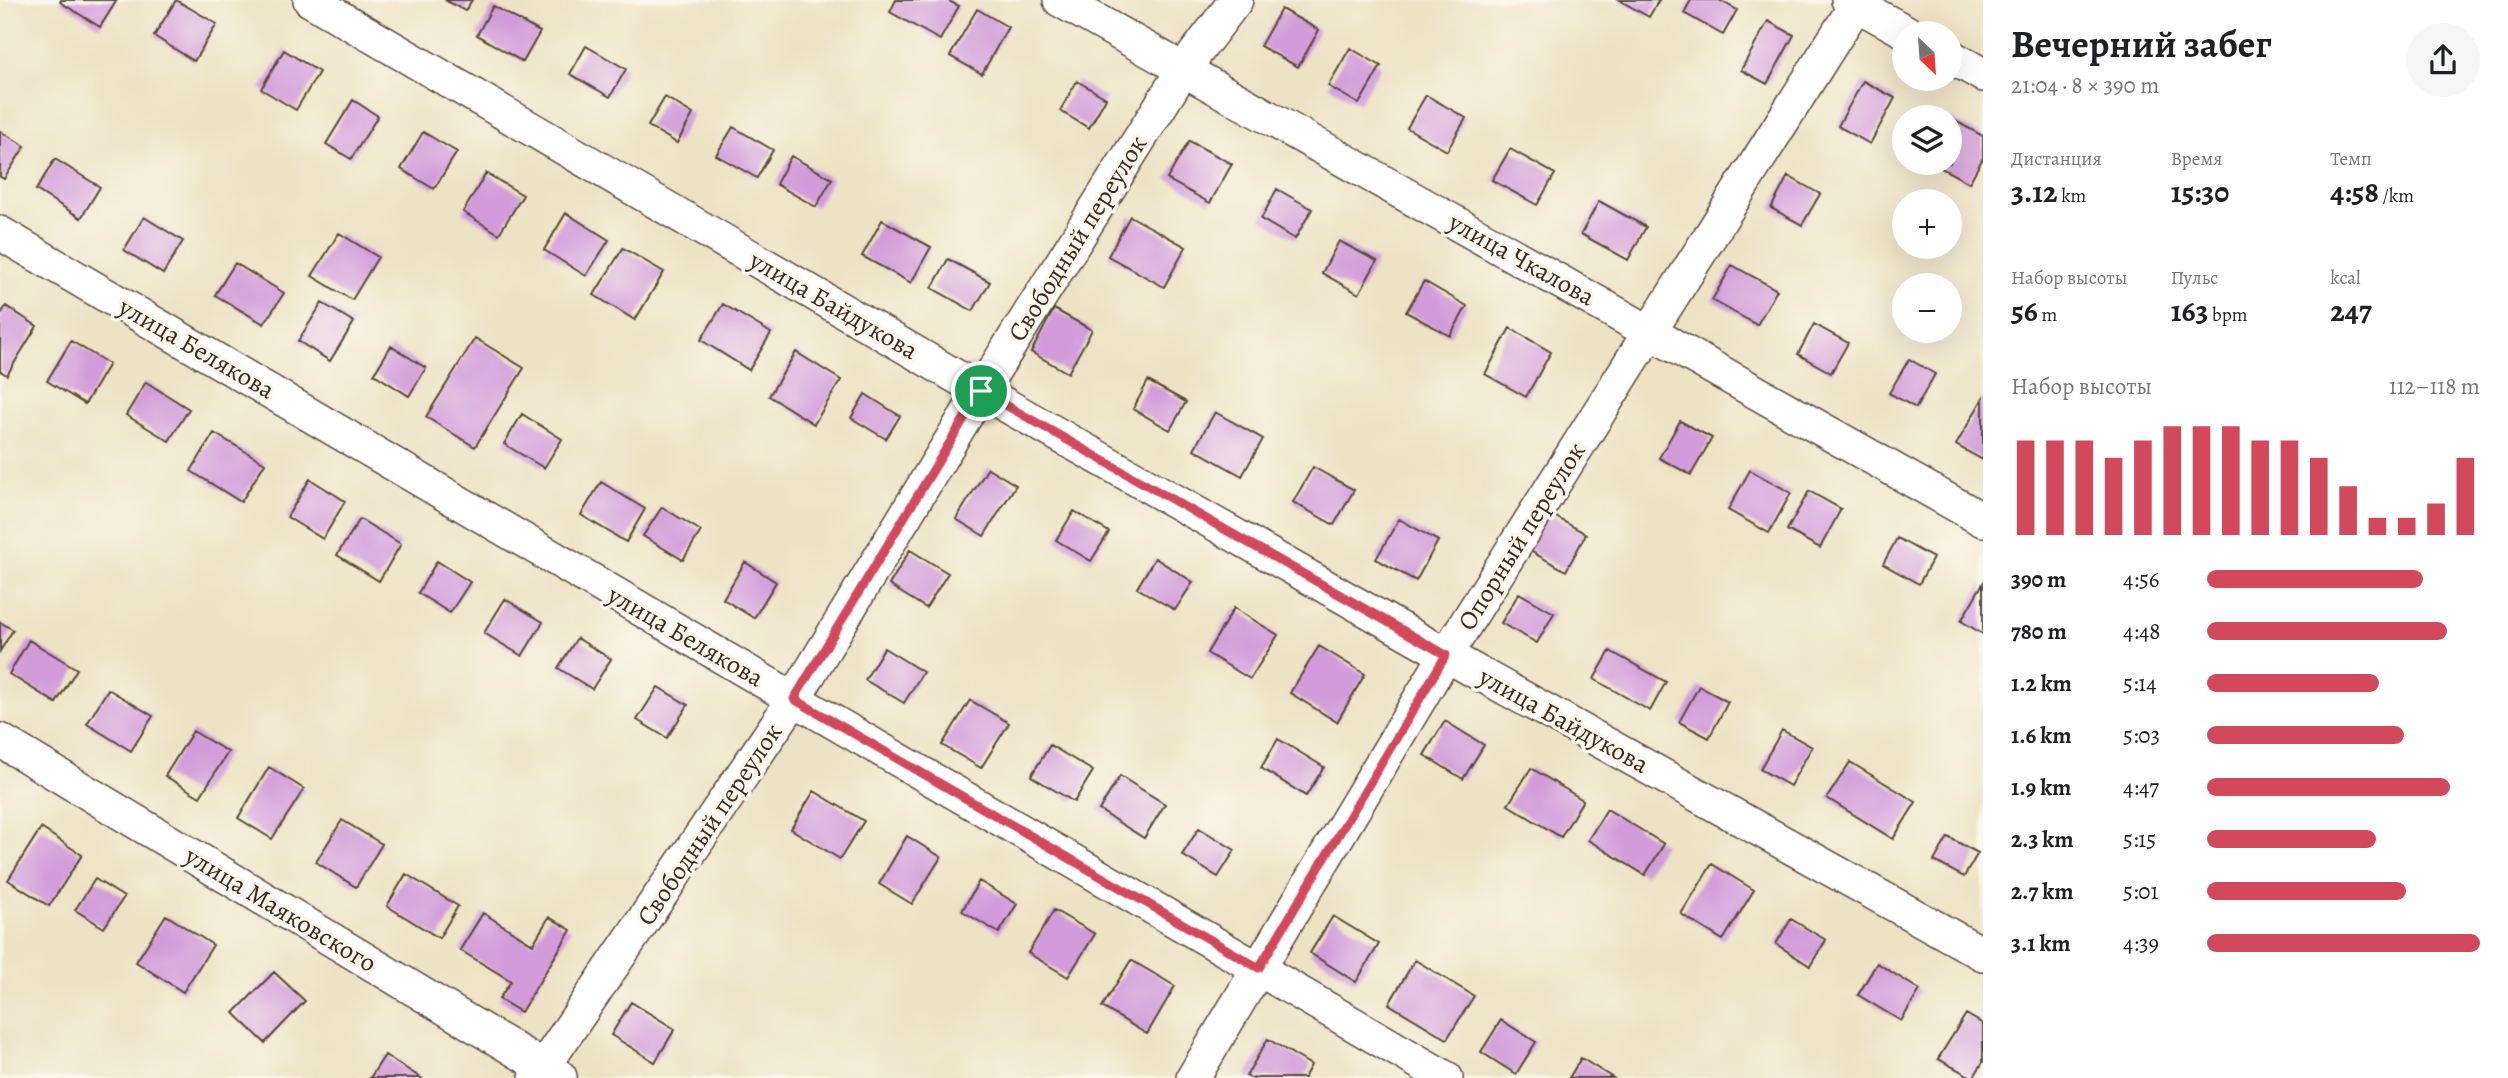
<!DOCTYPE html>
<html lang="ru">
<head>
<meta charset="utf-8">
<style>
	:root { --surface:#fff; --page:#f6f6f6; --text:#202124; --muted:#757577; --accent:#d1495b }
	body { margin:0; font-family:Alegreya,serif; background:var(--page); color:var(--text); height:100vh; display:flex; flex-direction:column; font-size:26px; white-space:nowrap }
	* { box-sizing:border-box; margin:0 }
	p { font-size:23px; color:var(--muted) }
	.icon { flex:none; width:38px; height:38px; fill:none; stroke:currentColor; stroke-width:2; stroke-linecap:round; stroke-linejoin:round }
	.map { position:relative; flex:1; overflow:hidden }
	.drawer { display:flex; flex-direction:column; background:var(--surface); width:525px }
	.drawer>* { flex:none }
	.needle { width:46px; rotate:155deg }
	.fabs { position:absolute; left:1892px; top:21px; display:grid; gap:14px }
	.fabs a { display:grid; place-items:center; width:70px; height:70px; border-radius:50%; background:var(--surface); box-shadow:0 7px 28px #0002; font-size:35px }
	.pin { position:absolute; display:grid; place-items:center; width:60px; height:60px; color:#fff; margin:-30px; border:4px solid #fff; border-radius:50%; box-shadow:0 2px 7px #0007 }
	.round { display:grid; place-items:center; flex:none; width:74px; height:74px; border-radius:37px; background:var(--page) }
	.headline { display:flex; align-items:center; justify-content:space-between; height:119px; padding:0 28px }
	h1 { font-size:38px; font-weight:700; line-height:52px }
	.stats { display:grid; grid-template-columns:repeat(3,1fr); gap:10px; height:119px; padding:7px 28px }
	.stats div { display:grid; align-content:center }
	.stats b { font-size:30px; font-weight:700 }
	.stats small { font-size:19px; font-weight:400 }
	.stats p { font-size:19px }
	.chart { height:196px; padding:14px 28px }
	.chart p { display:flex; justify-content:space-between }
	.chart svg { width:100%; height:126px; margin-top:7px; stroke:var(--accent); stroke-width:6 }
	ul { padding:0 28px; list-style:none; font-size:23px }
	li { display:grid; grid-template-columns:112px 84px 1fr; align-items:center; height:52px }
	li i { height:18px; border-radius:9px; background:var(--accent) }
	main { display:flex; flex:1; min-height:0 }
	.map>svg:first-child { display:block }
	.building { fill:#d29cda }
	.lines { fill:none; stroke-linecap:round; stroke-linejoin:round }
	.minor-casing { stroke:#564637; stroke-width:36 }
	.minor { stroke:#fff; stroke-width:33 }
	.route-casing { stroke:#fff; stroke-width:14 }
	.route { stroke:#d1495b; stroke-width:9 }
	.labels { text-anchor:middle; stroke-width:7; stroke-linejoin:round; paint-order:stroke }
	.street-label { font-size:26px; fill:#3b2a1e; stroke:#fbf7ec }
</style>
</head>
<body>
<main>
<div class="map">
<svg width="1983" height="1078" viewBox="0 0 1983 1078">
	<rect width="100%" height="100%" fill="#fbf7ec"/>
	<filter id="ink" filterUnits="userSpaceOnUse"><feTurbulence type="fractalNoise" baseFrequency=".0143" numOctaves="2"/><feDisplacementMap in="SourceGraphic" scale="14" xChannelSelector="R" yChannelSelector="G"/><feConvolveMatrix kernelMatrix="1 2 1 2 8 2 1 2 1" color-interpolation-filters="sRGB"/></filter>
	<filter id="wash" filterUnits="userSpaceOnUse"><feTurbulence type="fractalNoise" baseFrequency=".00686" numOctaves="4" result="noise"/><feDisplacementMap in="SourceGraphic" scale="28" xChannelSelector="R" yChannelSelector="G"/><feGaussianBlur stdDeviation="1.57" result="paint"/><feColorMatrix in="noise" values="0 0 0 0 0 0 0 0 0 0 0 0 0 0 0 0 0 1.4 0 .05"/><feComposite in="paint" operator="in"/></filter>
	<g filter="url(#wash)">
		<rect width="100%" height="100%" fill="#eee2c4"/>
		<g id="blocks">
			<path class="building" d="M61,0h56l-17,27 -40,-25z
				M176,0l41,24 -23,37 -40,-25z
				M445,0h27l-7,11z
				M896,0h51l12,6 -19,34 -50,-28z
				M1619,0h40l-10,17z
				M1691,0h28l18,10 -14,25 -39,-22z
				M493,6l47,26 -17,30 -46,-27z
				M977,9l31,18 -26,47 -32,-18z
				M1281,9l38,21 -21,37 -38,-21z
				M1768,21l26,14 -27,49 -26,-14z
				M586,46l40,23 -16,28 -40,-23z
				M1350,48l31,18 -22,38 -31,-18z
				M284,50l35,22 -23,38 -35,-21z
				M1077,81l29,17 -17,30 -29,-17z
				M1863,81l32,17 -25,46 -32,-18z
				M1426,95l40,23 -19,33 -40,-23z
				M665,97l28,17 -16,29 -29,-17z
				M353,100l25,16 -27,43 -25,-15z
				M1950,118l33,18v22l-14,25 -37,-20h18z
				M733,127l40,23 -16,28 -41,-23z
				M0,131l25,15 -21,33 -4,-2z
				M423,132l34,20 -23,37 -33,-20z
				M1189,141l43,23 -22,39 -43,-24z
				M1510,149l45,25 -18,31 -45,-25z
				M791,156l41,23 -16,28 -40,-23z
				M55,159l45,28 -19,31 -45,-28z
				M486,173l37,22 -24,39 -36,-22z
				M1788,176l32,18 -18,31 -31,-17z
				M1277,189l35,20 -17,30 -34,-20z
				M1599,201l47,26 -18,33 -47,-26z
				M566,213l43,27 -23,36 -42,-26z
				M1130,216l56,31 -22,40 -56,-31z
				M144,217l39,24 -20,33 -39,-24z
				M882,220l49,27 -20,36 -49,-27z
				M339,233l39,24 -26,43 -40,-24z
				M1339,241l38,20 -18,33 -37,-21z
				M623,248l41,24 -29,48 -41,-25z
				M948,259l42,23 -17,29 -41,-23z
				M235,263l49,30 -20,31 -49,-29z
				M1732,265l45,25 -20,35 -45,-25z
				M1424,281l43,25 -17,30 -44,-24z
				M322,303l32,19 -24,39 -32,-20z
				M723,304l48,29 -22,37 -48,-30z
				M6,306l31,20 -30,49 -7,-4v-55z
				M1054,309l38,21 -24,43 -37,-21z
				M1814,324l34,19 -17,30 -33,-19z
				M1510,328l41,24 -25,45 -41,-23z
				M475,338l49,30 -49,79 -49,-30z
				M71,341l38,23 -24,40 -38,-23z
				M391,346l35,22 -17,28 -35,-22z
				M796,352l45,28 -27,44 -45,-28z
				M1909,359l26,15 -19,34 -27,-15z
				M1148,381l38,21 -16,28 -37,-21z
				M146,382l43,27 -20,32 -43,-26z
				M865,394l35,22 -14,23 -35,-21z
				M1983,398v62l-27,-15z
				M1215,412l48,27 -21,37 -48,-27z
				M522,414l40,25 -18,29 -40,-24z
				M1680,421l32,17 -21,37 -32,-17z
				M214,433l51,30 -24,39 -50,-31z
				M1313,467l41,23 -20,35 -41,-23z
				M988,468l28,17 -32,51 -28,-17z
				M1750,470l41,23 -22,40 -41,-23z
				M310,479l35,22 -22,38 -36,-22z
				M601,482l44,27 -19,33 -45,-27z
				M1809,491l32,18 -21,39 -33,-18z
				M662,507l39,24 -18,29 -40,-24z
				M1074,511l35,21 -18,29 -35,-21z
				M1545,511l41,23 -20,37 -41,-23z
				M360,519l41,25 -22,37 -42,-26z
				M1399,519l39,22 -22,40 -40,-22z
				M1897,538l36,20 -14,26 -36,-20z
				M910,550l38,23 -22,35 -37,-23z
				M1155,558l38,24 -18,28 -38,-22z
				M437,561l33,21 -20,31 -32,-20z
				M745,562l31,20 -22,36 -31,-19z
				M1983,583v51l-22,-13z
				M1519,593l35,20 -17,30 -36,-20z
				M505,599l38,23 -21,34 -38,-23z
				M1234,608l44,27 -28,44 -43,-26z
				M0,622l13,8 -13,21z
				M577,638l34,21 -19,30 -34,-21z
				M29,640l48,29 -21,34 -47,-29z
				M1319,646l46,28 -28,48 -47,-29z
				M884,648l39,24 -19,31 -39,-23z
				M1610,651l56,31 -16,29 -56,-32z
				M1699,686l29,16 -19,36 -30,-16z
				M658,687l30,18 -21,33 -30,-18z
				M108,689l45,27 -22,35 -44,-27z
				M970,700l39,23 -28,45 -39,-23z
				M1445,721l39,24 -21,34 -39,-24z
				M1782,730l30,17 -22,39 -30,-17z
				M193,731l35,21 -28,45 -35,-21z
				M1278,739l46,28 -18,29 -45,-28z
				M1050,745l43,26 -19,31 -43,-26z
				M1850,762l66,40 -23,37 -66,-41z
				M269,767l35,22 -32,50 -34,-21z
				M1531,768l52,32 -22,37 -53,-32z
				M1120,776l45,28 -21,34 -45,-28z
				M814,791l50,30 -24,38 -49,-30z
				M1607,809l57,35 -19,31 -57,-35z
				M342,820l40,24 -26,43 -40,-25z
				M41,828l41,27 -33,51 -41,-26z
				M1199,828l36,22 -17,27 -36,-22z
				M907,836l34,21 -29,47 -33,-20z
				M1948,837l30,16 -14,24 -30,-16z
				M1712,864l42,26 -31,50 -42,-26z
				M406,874l52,32 -19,32 -52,-32z
				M95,879l29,18 -20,31 -29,-18z
				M979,881l38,23 -18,29 -37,-22z
				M1054,910l41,24 -27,43 -40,-24z
				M483,913l50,31 16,-27 22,13 -50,82 -22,-13 12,-18 -51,-31z
				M166,915l47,30 -30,47 -47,-30z
				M1333,916l46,28 -23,38 -46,-29z
				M1791,919l35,21 -16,26 -34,-22z
				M1131,960l44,26 -28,48 -45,-27z
				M1415,960l59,36 -27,43 -58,-35z
				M1877,963l43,27 -19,31 -43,-26z
				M274,972l31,29 -40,42 -31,-30z
				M631,1002l44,27 -20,33 -44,-27z
				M1966,1014l17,10v38l-10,16 -35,-19z
				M1501,1020l35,22 -20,32 -35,-22z
				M1268,1039l43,26 -7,13h-54l-4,-2z
				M385,1055l36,23h-51z
				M1581,1058l32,20h-44z"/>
		</g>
	</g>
	<g filter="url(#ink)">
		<use href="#blocks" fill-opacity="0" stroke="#564637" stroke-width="2"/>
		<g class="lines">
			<g class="minor-casing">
				<path id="minor" d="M310,0l671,391 465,264 537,299
					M1060,0l923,520
					M1848,0l60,33
					M1950,56l33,19
					M0,233l794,466 652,379
					M0,740l560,337
					M536,1078l258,-379 187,-308 202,-321 53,-70
					M1193,1078l253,-423 413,-655"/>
			</g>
			<use href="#minor" class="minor"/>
		</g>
	</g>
	<g class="lines" filter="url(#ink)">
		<g class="route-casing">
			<path id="route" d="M981,391l465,264 -187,313 -465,-269z"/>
		</g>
		<use href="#route" class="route"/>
	</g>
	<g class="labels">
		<g class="street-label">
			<text transform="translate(1077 238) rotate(-58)" y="9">Свободный переулок</text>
			<text transform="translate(1522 259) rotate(29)" y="9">улица Чкалова</text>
			<text transform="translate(834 305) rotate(30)" y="9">улица Байдукова</text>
			<text transform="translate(197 348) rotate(30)" y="9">улица Белякова</text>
			<text transform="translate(1521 536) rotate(-58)" y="9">Опорный переулок</text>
			<text transform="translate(686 636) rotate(30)" y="9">улица Белякова</text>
			<text transform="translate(1564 720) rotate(29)" y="9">улица Байдукова</text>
			<text transform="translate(709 824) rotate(-56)" y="9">Свободный переулок</text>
			<text transform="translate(281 909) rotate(31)" y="9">улица Маяковского</text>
		</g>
	</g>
</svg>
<div class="fabs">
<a><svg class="needle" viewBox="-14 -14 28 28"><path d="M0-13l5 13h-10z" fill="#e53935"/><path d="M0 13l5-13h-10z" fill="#757577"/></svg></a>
<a><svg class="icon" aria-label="layers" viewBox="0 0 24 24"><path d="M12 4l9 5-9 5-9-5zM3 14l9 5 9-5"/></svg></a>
<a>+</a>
<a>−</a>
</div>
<div class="pin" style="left:981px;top:391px;background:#1e9e55"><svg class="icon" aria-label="arrive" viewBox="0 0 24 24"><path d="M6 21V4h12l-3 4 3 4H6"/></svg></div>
</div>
<section class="drawer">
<div class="headline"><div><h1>Вечерний забег</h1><p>21:04 · 8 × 390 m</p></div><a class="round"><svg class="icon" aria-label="share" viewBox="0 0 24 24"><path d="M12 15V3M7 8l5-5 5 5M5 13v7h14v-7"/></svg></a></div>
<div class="stats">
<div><p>Дистанция</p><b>3.12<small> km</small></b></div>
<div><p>Время</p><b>15:30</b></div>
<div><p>Темп</p><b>4:58<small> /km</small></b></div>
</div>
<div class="stats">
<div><p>Набор высоты</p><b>56<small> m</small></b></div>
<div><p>Пульс</p><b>163<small> bpm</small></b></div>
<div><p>kcal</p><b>247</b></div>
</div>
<div class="chart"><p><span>Набор высоты</span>112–118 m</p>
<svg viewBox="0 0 160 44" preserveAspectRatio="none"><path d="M5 44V11M15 44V11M25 44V11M35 44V17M45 44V11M55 44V6M65 44V6M75 44V6M85 44V11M95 44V11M105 44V17M115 44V27M125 44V38M135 44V38M145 44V33M155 44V17"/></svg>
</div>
<ul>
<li><b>390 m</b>4:56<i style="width:79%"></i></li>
<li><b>780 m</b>4:48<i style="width:88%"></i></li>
<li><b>1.2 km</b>5:14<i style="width:63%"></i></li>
<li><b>1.6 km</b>5:03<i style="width:72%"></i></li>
<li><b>1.9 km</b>4:47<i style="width:89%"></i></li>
<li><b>2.3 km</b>5:15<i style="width:62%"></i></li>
<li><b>2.7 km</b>5:01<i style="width:73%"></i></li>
<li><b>3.1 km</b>4:39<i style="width:100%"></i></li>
</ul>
</section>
</main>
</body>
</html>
